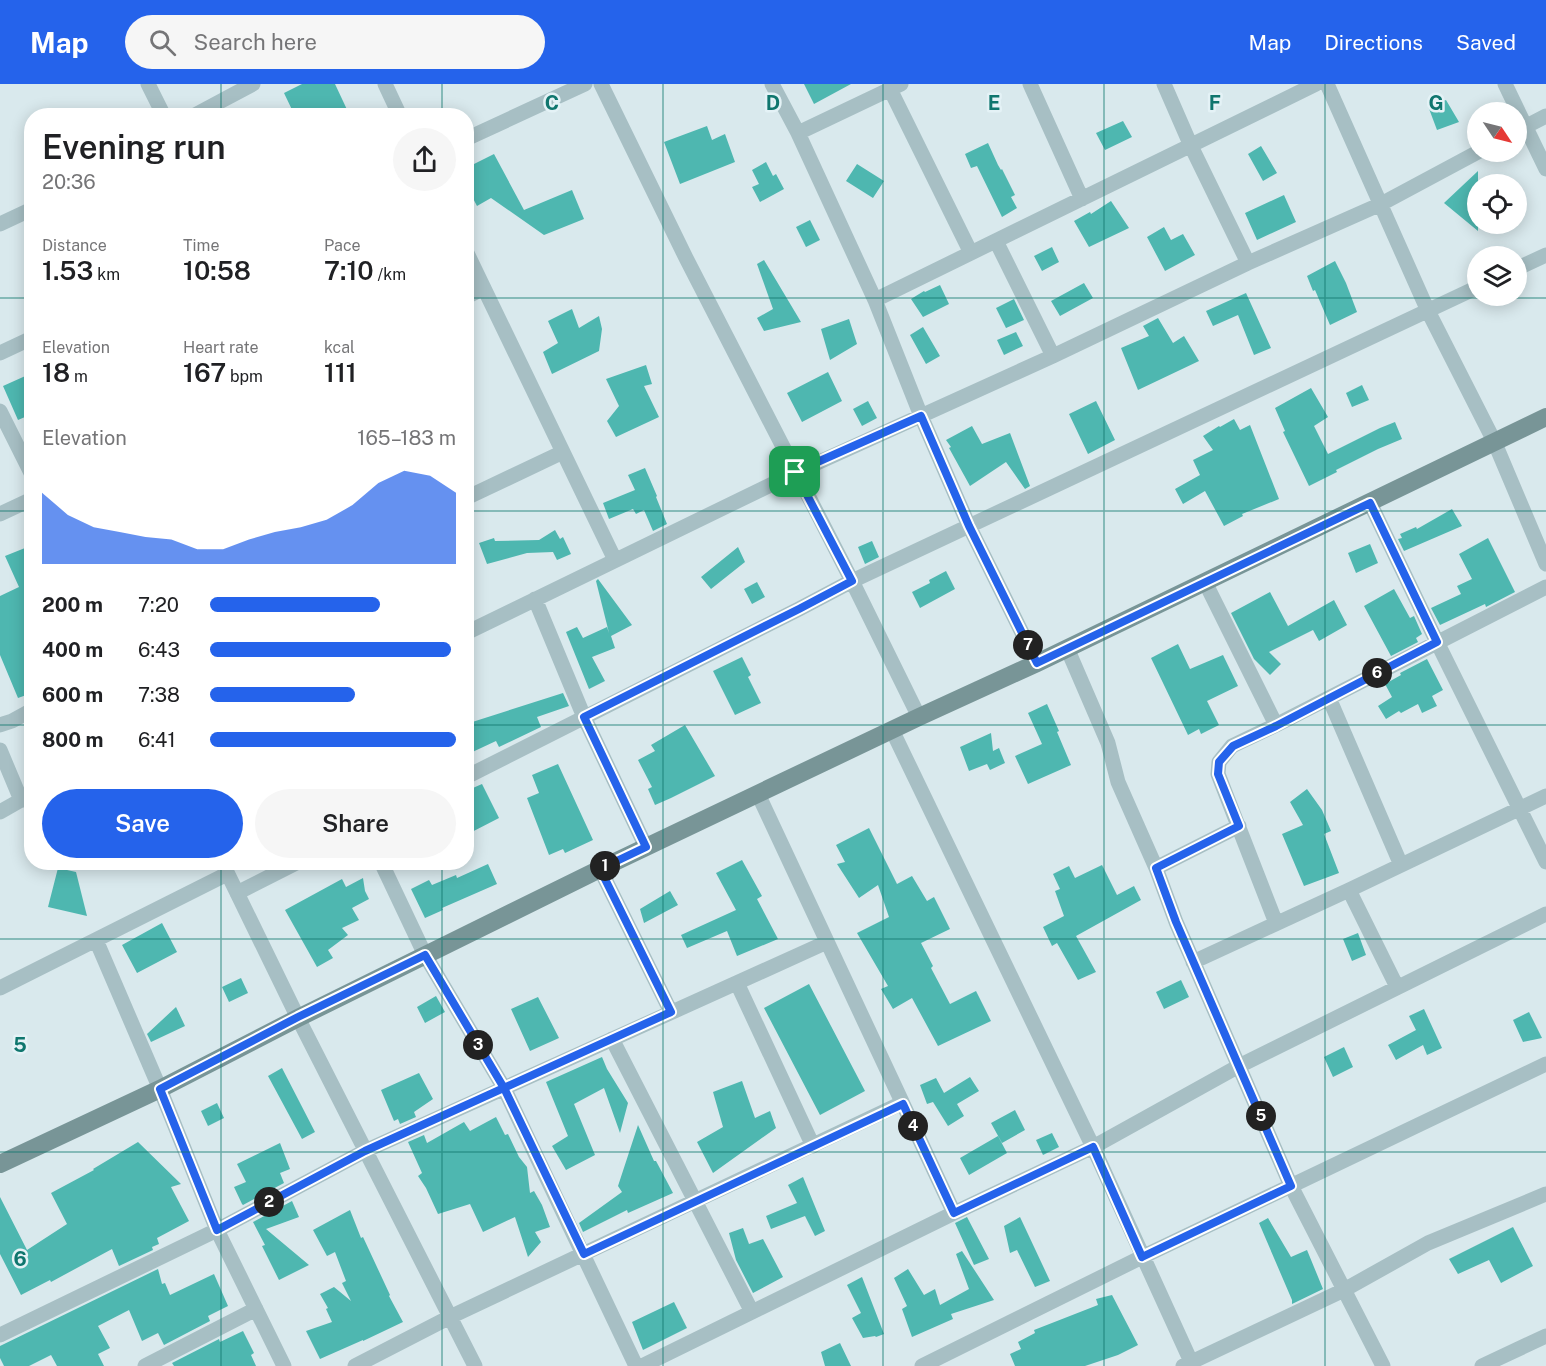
<!DOCTYPE html>
<html lang="en">
<head>
<meta charset="utf-8">
<style>
	:root { --surface:#fff; --page:#f6f6f6; --text:#202124; --muted:#757577; --accent:#2563eb }
	body { margin:0; font-family:"Public Sans",sans-serif; background:var(--page); color:var(--text); height:100vh; display:flex; flex-direction:column; font-size:22px; white-space:nowrap }
	* { box-sizing:border-box; margin:0 }
	p { font-size:20px; color:var(--muted) }
	.icon { flex:none; width:33px; height:33px; fill:none; stroke:currentColor; stroke-width:2; stroke-linecap:round; stroke-linejoin:round }
	.map { position:relative; flex:1; overflow:hidden }
	.side { position:absolute; left:24px; top:24px; width:450px; height:762px; display:flex; flex-direction:column; background:var(--surface); border-radius:24px; box-shadow:0 3px 15px #0003 }
	.side>* { flex:none }
	.needle { width:39px; rotate:125deg }
	.fabs { position:absolute; left:1467px; top:18px; display:grid; gap:12px }
	.fabs a { display:grid; place-items:center; width:60px; height:60px; border-radius:50%; background:var(--surface); box-shadow:0 3px 15px #0003; font-size:30px }
	.pin { position:absolute; display:grid; place-items:center; width:51px; height:51px; color:#fff; margin:-26px; border-radius:12px; box-shadow:0 3px 9px #0006 }
	.km { position:absolute; width:30px; height:30px; margin:-15px; border-radius:50%; background:#222; color:#fff; font-size:16px; line-height:30px; text-align:center }
	.round { display:grid; place-items:center; flex:none; width:63px; height:63px; border-radius:32px; background:var(--page) }
	.overview { display:flex; align-items:center; justify-content:space-between; height:102px; padding:0 18px }
	h1 { font-size:33px; font-weight:600; line-height:45px }
	.figures { display:grid; grid-template-columns:repeat(3,1fr); gap:9px; height:102px; padding:6px 18px }
	.figures div { display:grid; align-content:center }
	.figures b { font-size:26px; font-weight:600 }
	.figures small { font-size:16px; font-weight:400 }
	.figures p { font-size:16px }
	.chart { height:168px; padding:12px 18px }
	.chart p { display:flex; justify-content:space-between }
	.chart svg { width:100%; height:108px; margin-top:6px; fill:var(--accent); opacity:.7 }
	.primary-button { display:flex; gap:12px; margin-top:auto; padding:12px 18px }
	.primary-button a { flex:1; height:69px; border-radius:36px; background:var(--accent); color:#fff; font-size:24px; font-weight:600; line-height:69px; text-align:center }
	.primary-button a+a { background:var(--page); color:var(--text) }
	ul { padding:0 18px; list-style:none; font-size:20px }
	li { display:grid; grid-template-columns:96px 72px 1fr; align-items:center; height:45px }
	li i { height:15px; border-radius:8px; background:var(--accent) }
	header { display:flex; align-items:center; gap:36px; box-sizing:border-box; height:84px; padding:0 30px; background:var(--accent); color:#fff }
	header strong { font-size:28px }
	nav { display:flex; gap:33px; margin-inline-start:auto; font-size:21px }
	.search { width:420px; height:54px; background:var(--page); display:flex; align-items:center; gap:15px; box-sizing:border-box; padding:0 21px; border-radius:33px; color:var(--muted); font-size:22px }
	.map>svg:first-child { display:block }
	.building { fill:#4eb7b0 }
	.lines { fill:none; stroke-linecap:round; stroke-linejoin:round }
	.street { stroke:#a7bfc4; stroke-width:15 }
	.secondary { stroke:#789597; stroke-width:18 }
	.route-casing { stroke:#fff; stroke-width:12 }
	.route { stroke:#2563eb; stroke-width:8 }
	.grid { fill:none; stroke:#0f766e; stroke-width:1.5; stroke-opacity:0.55 }
	.grid-label { font-size:20px; text-anchor:middle; font-weight:bold; fill:#0f766e; stroke:#e4f2f6; stroke-width:5; stroke-linejoin:round; paint-order:stroke }
</style>
</head>
<body>
<header>
<strong>Map</strong>
<div class="search"><svg class="icon" aria-label="search" viewBox="0 0 24 24"><circle cx="10" cy="10" r="6"/><path d="M15 15l6 6"/></svg>Search here</div>
<nav><a>Map</a><a>Directions</a><a>Saved</a></nav>
</header>
<div class="map">
<svg width="1546" height="1282" viewBox="0 0 1546 1282">
	<rect width="100%" height="100%" fill="#d9e9ed"/>
	<path class="building" d="M302,0h33l15,32h-55l-11,-23z
		M804,0h47l-37,20z
		M1446,16l13,22 -22,8 -9,-24z
		M1123,37l9,16 -27,13 -9,-17z
		M707,42l5,14 13,-6 10,28 -55,22 -16,-42z
		M988,59l10,22 3,5 1,-1 13,26 -4,2 6,11 -15,9 -25,-51 -6,2 -6,-14z
		M1261,62l16,27 -14,8 -15,-27z
		M494,70l30,56 48,-20 12,29 -40,16 -53,-37 -14,8 -11,-21v-17z
		M766,78l7,14 3,-2 8,15 -24,13 -8,-15 7,-3 -7,-14z
		M857,80l27,17 -11,17 -27,-17z
		M1478,87v60l-34,-28z
		M1284,111l12,27 -39,18 -12,-27z
		M1111,117l18,27 -40,19 -15,-26 16,-9 1,2z
		M810,136l10,20 -14,7 -10,-20z
		M1164,143l7,13 12,-6 12,21 -30,16 -18,-34z
		M1052,163l7,15 -17,9 -8,-15z
		M764,176l37,62 -37,9 -7,-13 16,-9 -16,-45z
		M1335,177l11,22 11,29 -27,13 -15,-35 -2,1 -6,-15z
		M1084,199l9,15 -33,18 -9,-15z
		M940,201l9,19 -26,13 -12,-18 13,-8 1,1z
		M1246,209l25,55 -17,7 -16,-40 -25,11 -7,-15z
		M1014,215l10,21 -18,8 -10,-20z
		M572,225l7,19 20,-12 3,13 -3,22 -47,23 -9,-22 15,-9 -10,-22z
		M1158,234l15,25 11,-7 15,25 -61,29 -17,-42 28,-12 -6,-10z
		M849,235l8,25 -27,16 -9,-31z
		M923,243l17,29 -14,8 -16,-29z
		M1016,248l7,14 -19,9 -7,-15z
		M646,281l6,19 -8,2 15,31 -43,20 -9,-16 12,-15 -13,-27z
		M828,288l14,29 -40,21 -15,-29z
		M32,289v41l-14,6 -15,-34z
		M1362,301l7,15 -17,7 -6,-14z
		M1311,304l17,29 -14,9 14,28 52,-26 15,-6 7,17 -24,10 -42,21 1,2 -28,14 -26,-54 2,-1 -10,-23z
		M868,317l9,17 -15,8 -9,-17z
		M1096,317l19,39 -27,14 -19,-40z
		M1234,335l6,11 10,-5 29,74 -37,15 1,2 -19,10 -19,-35 -22,13 -8,-15 25,-14 -7,-15 20,-10 -10,-14 16,-10 1,1z
		M972,342l10,18 28,-11 20,53 -5,3 -19,-27 -36,24 -21,-38 2,-1 -5,-7z
		M645,384l12,28 -1,1 11,27 -14,7 -9,-21 -8,4 -3,-5 -24,10 -6,-16 32,-13 -7,-15z
		M1452,425l10,17 -58,25 -6,-12 4,-1 -2,-4 16,-7 1,2z
		M555,446l5,9 3,-2 8,17 -14,6 -4,-8 -26,1 -40,11 -8,-21 15,-5 1,3 44,-1z
		M1488,454l27,54 -29,15 -1,-3 -45,21 -9,-17 30,-14 -4,-8 15,-7 -13,-25z
		M872,457l7,16 -14,7 -7,-17z
		M1370,460l8,19 -22,10 -8,-20z
		M738,463l7,15 -34,27 -10,-12z
		M25,464l7,16v129l-14,5 -18,-43v-59l19,-9 -14,-31z
		M946,487l9,18 -35,19 -8,-16 18,-9 -1,-3z
		M598,495l34,46 -21,11 4,12 -23,9 13,24 -16,8 -23,-57 11,-5 6,11 24,-11 2,6 -13,-52z
		M757,498l8,15 -13,7 -8,-15z
		M1394,505l16,29 4,-2 8,18 -6,4 2,4 -27,14 -27,-50z
		M1270,508l18,34 46,-26 13,25 -28,16 -6,-11 -44,22 12,12 -11,11 -16,-16 -23,-46z
		M1178,560l12,25 33,-14 15,31 -31,15 12,24 -18,9 -2,-5 -11,6 -37,-77z
		M742,573l9,18 -3,2 13,26 -26,12 -22,-44z
		M1427,575l16,31 -11,6 5,10 -15,7 -4,-9 -17,9 -2,-2 -13,8 -8,-13 14,-9 -7,-13 16,-9 -1,-2z
		M563,609l6,13 -32,11 4,10 -42,20 -3,-6 -30,14v-31z
		M1047,620l12,27 -2,1 14,33 -43,19 -13,-28 27,-12 -14,-31z
		M685,641l30,51 -44,22 -16,7 -7,-16 4,-2 -14,-27 17,-9 -4,-6z
		M991,649l2,18 6,-3 6,15 -15,7 -3,-6 -18,7 -9,-24z
		M558,680l35,76 -28,13 -2,-4 -14,6 -22,-57 12,-5 -7,-18z
		M482,700l17,34 -33,17v-44z
		M1307,705l15,21 9,21 -7,3 15,39 -35,13 -22,-52 21,-9 -13,-23z
		M869,744l28,56 15,-8 15,25 7,-4 16,32 -29,14 12,23 -2,2 19,36 26,-13 15,30 -53,25 -26,-48 -19,11 -12,-20 7,-3 -31,-53 32,-16 -11,-32 -19,13 -22,-34 8,-2 -9,-17z
		M742,776l20,36 -5,3 21,40 -41,17 -10,-25 -40,17 -6,-13 55,-25 -20,-37z
		M488,780l9,20 -55,24 1,2 -18,8 -14,-29 18,-9 3,5 24,-10 1,3z
		M1102,781l15,30 17,-9 7,14 -65,36 20,36 -18,8 -21,-37 -5,3 -9,-19 21,-11 -9,-25 5,-2 -7,-15 16,-8 6,12z
		M58,784l18,4 11,44 -39,-9z
		M363,794l2,13 4,8 -17,9 7,12 -17,8 6,7 -20,15 5,8 -16,9 -32,-57 57,-31 4,8z
		M670,807l8,14 -34,18 -4,-14z
		M162,839l15,29 -40,21 -15,-28z
		M1358,849l8,22 -14,6 -9,-22z
		M241,894l7,15 -19,9 -7,-15z
		M1181,896l8,17 -25,12 -8,-17z
		M809,900l56,107 -45,24 -56,-107z
		M436,912l9,16 -20,11 -8,-16z
		M538,913l21,41 -29,13 -19,-42z
		M176,923l9,19 -34,16 -4,-8z
		M1424,925l18,39 -15,7 -4,-10 -27,15 -8,-15 28,-15 -7,-14z
		M1529,928l13,26 -19,4 -10,-22z
		M1344,963l9,20 -20,10 -9,-20z
		M602,973l5,12 21,34 -8,30 -16,-45 -30,16 21,51 -29,15 -14,-24 16,-10 -22,-54z
		M282,984l33,64 -13,7 -34,-63z
		M419,989l14,26 -19,13 2,5 -16,7 -2,-5 -4,2 -13,-31z
		M970,993l9,14 -22,13 7,12 -16,10 -15,-24 -6,2 -7,-19 16,-7 8,15z
		M742,997l13,37 15,-7 6,17 -63,45 -16,-31 26,-15 -10,-35z
		M217,1019l7,15 -16,8 -7,-15z
		M1015,1026l10,20 -23,13 -11,-20z
		M496,1033l9,18 3,-1 11,23 8,10 3,26 4,-2 8,14 8,22 -15,5 6,10 -13,15 -13,-40 -32,15 -13,-28 -32,10 -12,-26 -8,-12 4,-3 -14,-31 16,-7 3,8 37,-21 6,9z
		M638,1041l16,36h2l17,32 -45,20 -1,-3 -44,22 -4,-9 43,-31 -4,-6z
		M1052,1049l7,14 -16,8 -7,-15z
		M998,1052l9,17 -38,22 -9,-17z
		M138,1058l43,42 -10,3 18,34 -32,17 2,6 -7,3 1,3 -34,16 -7,-17 -61,33 -1,-2 -29,15 -21,-41v-57l27,53 40,-26 -16,-31 43,-23 -1,-1z
		M280,1059l10,26 -10,4 4,10 -41,22 -1,-1 -8,-17 12,-5 -9,-18z
		M803,1093l22,54 -10,5 -10,-20 -34,13 -5,-13 31,-13 -9,-18z
		M292,1117l7,16 -33,12 43,36 -30,15 -17,-34 3,-1 -12,-23z
		M350,1126l11,28 2,-1 27,58 -1,1 14,26 -40,19v-1l-43,19 -14,-28 26,-9 -6,-13 2,-1 -8,-14 14,-7 17,14 -9,-18 4,-2 -11,-29 -8,4 -14,-26z
		M967,1133l22,42 -15,6 -19,-42z
		M1020,1133l30,64 -15,6 -18,-37 -7,3 -6,-27z
		M1268,1134l23,39 16,-7 16,39 -31,15v-4l-33,-77z
		M1513,1143l20,39 -32,17 -12,-23 -31,14 -9,-15z
		M743,1144l6,16 14,-5 20,38 -30,16 -17,-33 -7,-27z
		M962,1167l32,49 -43,14 2,5 -41,18 -10,-28 5,-3 -13,-28 14,-9 16,26 11,-6 5,16 29,-16 -13,-35z
		M158,1185l4,15 3,-1 5,12 44,-21 14,32 -20,10 2,5 -46,24 -6,-12 -16,8 -13,-31 -31,16 12,22 -12,6 6,12h-47l-6,-11 -22,11h-25l-4,-8v-12z
		M862,1193l22,57 -8,3 -1,-1 -12,2 -11,-20 9,-5 -14,-28z
		M1112,1211l26,50 -20,10 -33,11h-70l-5,-12 11,-5 -3,-7 17,-9 -1,-3 64,-25 -2,-6z
		M674,1218l13,26 -44,22 -11,-28z
		M243,1247l11,22 -3,2 5,11h-82l-2,-3 47,-24 1,3z
		M840,1259l11,23h-26l-4,-14z"/>
	<g class="lines">
		<path class="street" d="M148,0l16,32
			M385,0l15,32
			M601,0l85,174 166,323 67,136
			M772,0l26,49 77,167 46,116 48,110 68,137
			M1030,0l52,115
			M1164,0l27,62 57,117
			M1327,0l101,227 66,130 52,123
			M1505,0l41,85
			M890,5l81,164
			M193,32l60,-32
			M1517,47l29,-15
			M798,49l103,-49
			M466,55l119,-55
			M0,140l32,-15
			M996,157l57,115
			M466,167l149,309
			M1516,185l30,-14
			M466,213l18,-9
			M875,216l441,-216
			M0,269l32,-15
			M0,327l32,64
			M466,414l97,-46
			M1370,419l67,139 109,220
			M0,430l32,-15
			M1205,498l71,143
			M535,515l49,118 62,130
			M466,549l329,-160 258,-117 195,-93 133,-59 97,-52
			M1067,564l41,95 10,39 38,86 20,54 115,264 92,180
			M1329,614l72,167
			M0,641l12,-4 20,-11
			M892,646l201,417 100,219
			M0,666l21,50
			M466,693l333,-168 53,-28 626,-294
			M758,710l196,419
			M0,728l21,-12h11
			M222,778l76,156 177,348
			M381,778l44,93 79,133 132,278
			M1156,784l83,-42
			M600,785l71,143
			M1349,806l48,97
			M237,809l61,-31
			M1276,839l-58,-149 1,-12 13,-16 44,-21 270,-138
			M96,856l64,149 57,141 67,136
			M1193,878l156,-72 197,-94
			M737,899l76,163
			M0,904l227,-114
			M612,955l140,273
			M0,1251l217,-105 148,-79 462,-209
			M145,1282l111,-57
			M355,1282l95,-49 452,-214
			M642,1282l312,-153 139,-66 146,-81 307,-152
			M922,1282l220,-109 404,-193
			M1183,1282l161,-76 84,-47 118,-49
			M1482,1282l64,-30"/>
		<path class="secondary" d="M0,1080l160,-75 138,-71 302,-149 319,-152 118,-54 509,-246"/>
	</g>
	<g class="lines">
		<g class="route-casing">
			<path id="route" d="M795,388l57,109 -53,28 -215,108 62,130 -46,22 71,143 -306,139 -148,79 -57,-141 138,-72 127,-62 79,133 80,166 319,-150 51,109 139,-66 49,110 149,-71 -115,-264 -20,-54 83,-42 -21,-52 1,-12 14,-16 43,-20 161,-84 -67,-139 -333,160 -68,-137 -48,-110 -126,56"/>
		</g>
		<use href="#route" class="route"/>
	</g>
	<path class="grid" d="M221,0v32M442,0v32M663,0v1282M883,0v1282M1104,0v1282M1325,0v1282M0,214h32M466,214h1080M0,427h32M466,427h1080M0,641h32M466,641h1080M221,778v504M442,778v504M0,855h1546M0,1068h1546"/>
	<g class="grid-label">
		<text x="552" y="26">C</text>
		<text x="773" y="26">D</text>
		<text x="994" y="26">E</text>
		<text x="1215" y="26">F</text>
		<text x="1436" y="26">G</text>
		<text x="20" y="968">5</text>
		<text x="20" y="1182">6</text>
	</g>
</svg>
<div class="fabs">
<a><svg class="needle" viewBox="-14 -14 28 28"><path d="M0-13l5 13h-10z" fill="#e53935"/><path d="M0 13l5-13h-10z" fill="#757577"/></svg></a>
<a><svg class="icon" aria-label="locate" viewBox="0 0 24 24"><circle cx="12" cy="12" r="6"/><path d="M12 2v4M12 18v4M2 12h4M18 12h4"/></svg></a>
<a><svg class="icon" aria-label="layers" viewBox="0 0 24 24"><path d="M12 4l9 5-9 5-9-5zM3 14l9 5 9-5"/></svg></a>
</div>
<div class="pin" style="left:795px;top:388px;background:#1e9e55"><svg class="icon" aria-label="arrive" viewBox="0 0 24 24"><path d="M6 21V4h12l-3 4 3 4H6"/></svg></div>
<b class="km" style="left:605px;top:782px">1</b>
<b class="km" style="left:269px;top:1118px">2</b>
<b class="km" style="left:478px;top:961px">3</b>
<b class="km" style="left:913px;top:1042px">4</b>
<b class="km" style="left:1261px;top:1032px">5</b>
<b class="km" style="left:1377px;top:589px">6</b>
<b class="km" style="left:1028px;top:561px">7</b>
<section class="side">
<div class="overview"><div><h1>Evening run</h1><p>20:36</p></div><a class="round"><svg class="icon" aria-label="share" viewBox="0 0 24 24"><path d="M12 15V3M7 8l5-5 5 5M5 13v7h14v-7"/></svg></a></div>
<div class="figures">
<div><p>Distance</p><b>1.53<small> km</small></b></div>
<div><p>Time</p><b>10:58</b></div>
<div><p>Pace</p><b>7:10<small> /km</small></b></div>
</div>
<div class="figures">
<div><p>Elevation</p><b>18<small> m</small></b></div>
<div><p>Heart rate</p><b>167<small> bpm</small></b></div>
<div><p>kcal</p><b>111</b></div>
</div>
<div class="chart"><p><span>Elevation</span>165–183 m</p>
<svg viewBox="0 0 160 44" preserveAspectRatio="none"><path d="M0 44V15L10 24L20 29L30 31L40 33L50 34L60 38L70 38L80 34L90 31L100 29L110 26L120 20L130 11L140 6L150 8L160 15V44z"/></svg>
</div>
<ul>
<li><b>200 m</b>7:20<i style="width:69%"></i></li>
<li><b>400 m</b>6:43<i style="width:98%"></i></li>
<li><b>600 m</b>7:38<i style="width:59%"></i></li>
<li><b>800 m</b>6:41<i style="width:100%"></i></li>
</ul>
<div class="primary-button"><a>Save</a><a>Share</a></div>
</section>
</div>
</body>
</html>
